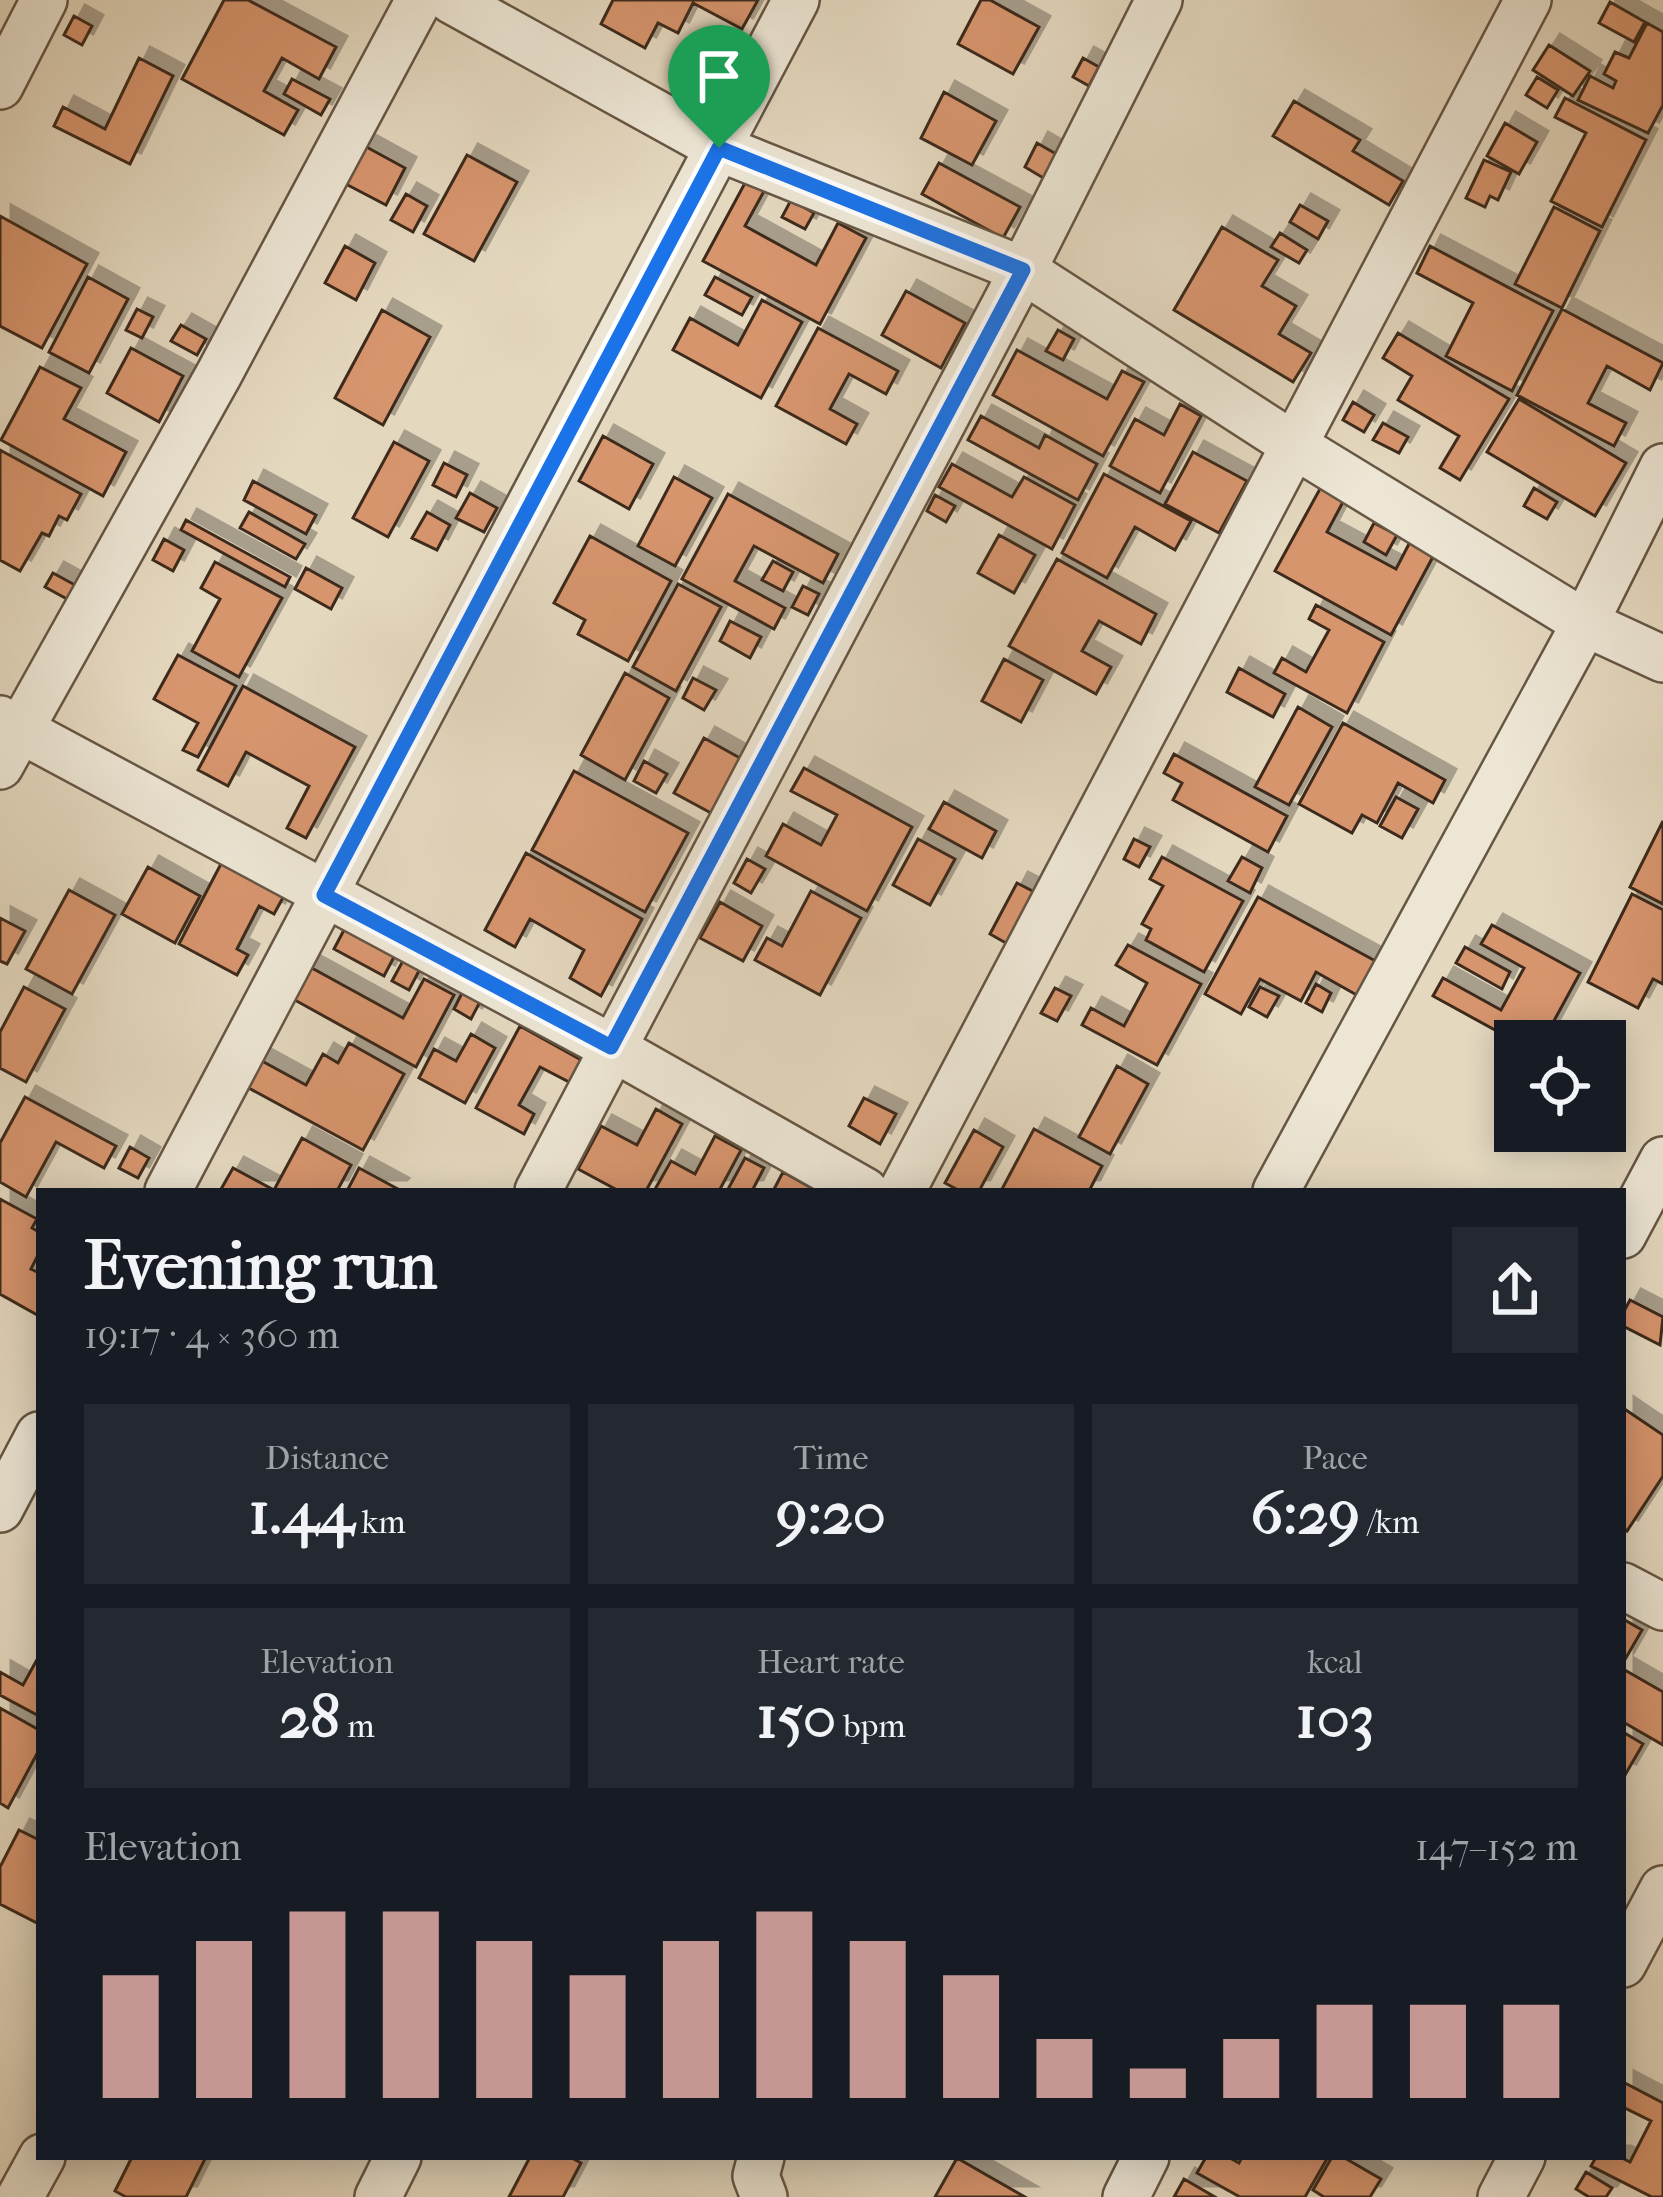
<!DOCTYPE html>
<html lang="en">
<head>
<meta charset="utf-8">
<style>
	:root { --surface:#171b24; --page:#242831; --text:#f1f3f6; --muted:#9ea1a6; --accent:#c59692 }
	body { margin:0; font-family:"IM FELL French Canon",serif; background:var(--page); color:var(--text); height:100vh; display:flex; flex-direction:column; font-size:45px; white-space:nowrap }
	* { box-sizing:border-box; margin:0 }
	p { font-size:39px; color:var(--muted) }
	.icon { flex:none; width:66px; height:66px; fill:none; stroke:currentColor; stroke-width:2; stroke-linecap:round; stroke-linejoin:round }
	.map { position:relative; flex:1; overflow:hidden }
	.side { position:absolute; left:36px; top:1188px; width:1590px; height:972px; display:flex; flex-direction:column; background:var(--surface); border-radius:0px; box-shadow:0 6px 30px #0003 }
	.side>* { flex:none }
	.controls { position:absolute; left:1494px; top:1020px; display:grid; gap:24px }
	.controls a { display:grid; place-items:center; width:132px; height:132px; border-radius:0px; background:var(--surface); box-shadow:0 6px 30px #0003; font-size:60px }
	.pin { position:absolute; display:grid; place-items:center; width:102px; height:102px; color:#fff; margin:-123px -51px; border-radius:50% 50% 50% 0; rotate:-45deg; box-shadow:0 0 12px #0007 }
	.pin .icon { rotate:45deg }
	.round { display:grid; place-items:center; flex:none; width:126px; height:126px; border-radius:0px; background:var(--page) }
	.headline { display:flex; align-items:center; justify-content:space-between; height:204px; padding:0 48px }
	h1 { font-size:66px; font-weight:700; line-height:90px }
	.figures { display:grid; grid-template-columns:repeat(3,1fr); gap:18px; height:204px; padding:12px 48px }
	.figures div { display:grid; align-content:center; border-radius:0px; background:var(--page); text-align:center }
	.figures b { font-size:60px; font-weight:700 }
	.figures small { font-size:33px; font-weight:400 }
	.figures p { font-size:33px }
	.chart { height:336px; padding:24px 48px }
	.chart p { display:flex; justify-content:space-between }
	.chart svg { width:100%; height:216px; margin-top:12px; stroke:var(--accent); stroke-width:6 }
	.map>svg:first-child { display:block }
	.building { fill:#d7956e; stroke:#3c2a1b; stroke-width:3; filter:url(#shadow) }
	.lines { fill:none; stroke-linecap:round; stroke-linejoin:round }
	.minor-casing { stroke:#665644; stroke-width:50 }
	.minor { stroke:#ede6d5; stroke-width:45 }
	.route-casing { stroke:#fff; stroke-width:24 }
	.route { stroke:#1a73e8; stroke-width:15 }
</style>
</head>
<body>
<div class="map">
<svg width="1663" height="2197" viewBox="0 0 1663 2197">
	<defs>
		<filter id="shadow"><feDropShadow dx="11" dy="-11" stdDeviation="0" flood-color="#0004"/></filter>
	</defs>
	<rect width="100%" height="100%" fill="#e4d8bf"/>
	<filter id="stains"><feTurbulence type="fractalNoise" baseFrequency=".00167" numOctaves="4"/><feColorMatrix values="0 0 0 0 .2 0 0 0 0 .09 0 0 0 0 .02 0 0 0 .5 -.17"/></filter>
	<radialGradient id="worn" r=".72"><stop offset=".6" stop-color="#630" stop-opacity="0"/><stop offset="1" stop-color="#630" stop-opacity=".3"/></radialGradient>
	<path class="building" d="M224,0h24l88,47 -17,32 -37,-21 -18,33 34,19 -14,25 -102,-56z
		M613,0h145l-16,29 -49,-26 -15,30 -20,-10 -13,25 -44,-24z
		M981,0h9l49,27 -26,47 -55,-30z
		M1610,2l35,20 -11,20 -35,-19z
		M74,16l18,10 -10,19 -18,-10z
		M1647,23l16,9v73l-15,28 -70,-33 12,-24 23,12 3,-7 -12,-7 11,-22 14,6z
		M1549,45l41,26 -17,25 -40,-26z
		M139,58l34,18 -43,88 -76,-38 9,-19 42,22z
		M1083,58l16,9 -10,19 -16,-9z
		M1537,77l21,13 -11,18 -21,-13z
		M292,79l38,20 -9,16 -37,-21z
		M944,92l52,29 -24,44 -51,-27z
		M1565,98l81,42 -44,87 -51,-26 35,-68 -31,-16z
		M1294,101l66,39 -7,11 50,30 -14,24 -116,-69z
		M1505,123l32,19 -18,32 -32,-18z
		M1037,143l21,12 -13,24 -20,-12z
		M361,144l44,24 -19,37 -46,-24z
		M467,155l50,27 -43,79 -50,-27z
		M1484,160l27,12 -13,28 -8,-4 -5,11 -19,-9z
		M939,163l81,44 -17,31 -81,-44z
		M752,170l18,10 -25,46 71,39 22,-42 28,15 -46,86 -117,-63z
		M406,194l21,12 -14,26 -22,-12z
		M791,200l23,13 -9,16 -23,-12z
		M1300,205l28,16 -10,18 -28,-17z
		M1554,207l46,24 -38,77 -47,-24z
		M0,216l87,48 -45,84 -42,-22z
		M1222,227l56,33 -16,26 34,20 -17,28 32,19 -18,29 -119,-72z
		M1280,233l27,17 -8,13 -28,-16z
		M345,246l30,17 -19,37 -31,-17z
		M1430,246l123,65 -41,80 -66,-35 27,-53 -56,-30z
		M88,277l40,22 -39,74 -40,-21z
		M715,277l37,20 -10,18 -37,-20z
		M906,291l59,32 -24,45 -59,-33z
		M762,300l40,22 -41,76 -88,-48 17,-32 48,27z
		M137,309l16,8 -11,21 -16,-8z
		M1562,309l101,54 -13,27 -43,-24 -19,37 38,20 -12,23 -97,-51z
		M382,310l48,27 -47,88 -48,-27z
		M181,325l25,14 -9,16 -26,-14z
		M818,328l80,43 -12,23 -37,-20 -19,35 27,15 -11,20 -70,-38z
		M1058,330l16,9 -11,21 -17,-9z
		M1398,333l111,66 -49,81 -20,-12 19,-32 -61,-36 14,-24 -29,-18z
		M131,348l52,28 -24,46 -52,-29z
		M1017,350l90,49 15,-28 22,11 -41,74 -110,-61z
		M40,367l41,21 -17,31 62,33 -23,44 -102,-56z
		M1519,399l107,64 -31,53 -108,-64z
		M1353,402l21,13 -10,17 -21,-12z
		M1180,404l21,12 -41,77 -50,-27 25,-47 29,16z
		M981,416l58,32 6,-13 52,29 -19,36 -110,-60z
		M1383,423l25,14 -9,16 -26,-13z
		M603,436l50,28 -24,45 -50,-28z
		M394,442l35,19 -41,76 -35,-19z
		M0,450l81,44 -14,26 -8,-4 -10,20 -7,-3 -22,38 -20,-11z
		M1193,452l54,29 -28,52 -54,-29z
		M444,463l23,12 -11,22 -23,-12z
		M952,464l60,33 12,-20 51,28 -23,44 -113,-62z
		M1104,474l87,47 -16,29 -40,-23 -28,51 -45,-25z
		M674,477l38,21 -37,68 -37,-20z
		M253,481l63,34 -10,19 -62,-34z
		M1321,487l23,13 -17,32 69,37 15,-29 24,13 -44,82 -116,-64z
		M1534,488l23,14 -10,17 -23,-13z
		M470,493l27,15 -13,24 -28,-14z
		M728,494l110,60 -15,29 -69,-37 -19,35 50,27 -11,21 -92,-50z
		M935,495l20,11 -9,16 -19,-11z
		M249,512l56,32 -9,15 -56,-31z
		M427,512l23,13 -13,25 -25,-12z
		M186,520l104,57 -5,10 -104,-57z
		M1374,523l23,12 -11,20 -22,-13z
		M999,535l36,20 -21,38 -36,-20z
		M590,536l81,45 -43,80 -50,-27 7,-14 -31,-17z
		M164,539l20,11 -11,21 -20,-11z
		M1057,559l99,55 -15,30 -42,-23 -17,30 29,16 -15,27 -87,-48z
		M773,561l20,11 -10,19 -21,-11z
		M215,562l67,36 -43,79 -47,-26 28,-52 -19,-11z
		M306,568l36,20 -11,21 -36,-20z
		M53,573l22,12 -8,14 -22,-12z
		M678,584l43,23 -45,84 -43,-24z
		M803,586l16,8 -11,21 -16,-8z
		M1316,605l68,37 -37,71 -73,-40 8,-15 24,14 23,-42 -20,-11z
		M730,621l31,16 -11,21 -30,-17z
		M178,655l58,31 -38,71 -15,-7 15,-27 -44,-24z
		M1004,659l39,21 -22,42 -39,-21z
		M1239,668l46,26 -12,23 -46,-25z
		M625,673l44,25 -44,82 -44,-25z
		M693,678l23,12 -12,20 -21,-12z
		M243,686l112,61 -49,91 -19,-10 22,-42 -63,-34 -18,34 -30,-16z
		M1298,707l34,20 -43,78 -34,-18z
		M1343,723l102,57 -12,23 -35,-20 -21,40 -15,-8 -10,18 -53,-29z
		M704,738l36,20 -29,55 -37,-20z
		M1174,754l113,62 -19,36 -95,-52 9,-17 -18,-10z
		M644,761l23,13 -11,19 -22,-12z
		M804,768l108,59 -45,84 -101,-55 17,-32 38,21 16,-30 -46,-24z
		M574,771l114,62 -43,79 -113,-62z
		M1396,797l22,12 -16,29 -22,-12z
		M944,802l52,29 -14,27 -53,-29z
		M1663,821v83l-33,-17z
		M918,839l37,20 -25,46 -37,-20z
		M1134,839l16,8 -11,20 -15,-8z
		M526,853l116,66 -41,77 -31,-18 14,-28 -54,-31 -15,28 -30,-17z
		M1162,857l81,44 -39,71 -58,-32 5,-11 -9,-5 21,-38 -13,-7z
		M1242,857l20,11 -12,25 -22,-12z
		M747,859l18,10 -14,24 -17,-10z
		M223,860l62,34 -11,20 -15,-8 -22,43 11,6 -11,20 -58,-31z
		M148,867l52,29 -25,47 -53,-29z
		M1017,883l31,16 -28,52 -30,-17z
		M69,890l46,25 -43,79 -46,-25z
		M811,891l50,27 -41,77 -65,-35 12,-22 15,8z
		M1632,894l31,16v74l-10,-5 -15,29 -50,-26z
		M1258,897l123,67 -19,34 -46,-26 -15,29 -41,-22 -19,35 -36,-20z
		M720,902l42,24 -19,35 -43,-23z
		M0,918l25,13 -18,33 -7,-3z
		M1492,925l88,48 -37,68h-28l-82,-45 10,-18 58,32 23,-42 -43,-24z
		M345,928l50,27 -11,21 -50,-27z
		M1128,945l73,39 -44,81 -75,-40 9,-17 33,18 23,-43 -31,-18z
		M1465,947l45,25 -8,17 -46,-26z
		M405,957l16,10 -12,23 -17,-9z
		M310,967l93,51 21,-39 30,16 -38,72 -123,-68z
		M1316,984l15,9 -9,19 -16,-9z
		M24,987l41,22 -39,73 -26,-14v-36z
		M1260,987l19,9 -12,21 -18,-10z
		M1055,988l16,8 -14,25 -16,-8z
		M463,991l18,9 -10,19 -17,-10z
		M520,1026l63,35 -12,22 -31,-16 -21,38 15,9 -10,20 -48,-26z
		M471,1034l24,14 -30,55 -46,-25 15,-29 22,12z
		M349,1043l55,31 -41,76 -118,-64 15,-26 46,25 17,-31 15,9z
		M1117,1066l31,18 -38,70 -31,-17z
		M25,1097l91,49 -12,22 -48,-26 -30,55 -26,-15v-39z
		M864,1098l32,16 -16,30 -31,-18z
		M656,1109l26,15 -36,67h-27l-41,-22 23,-43 36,19z
		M1034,1129l68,37 -13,25h-88z
		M974,1130l29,17 -24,44h-19l-15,-8z
		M715,1136l26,14 -22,41h-65l17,-30 24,13z
		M302,1138l49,27 -14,26h-117l13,-23 41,22z
		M130,1147l19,11 -11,20 -19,-10z
		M745,1158l19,10 -12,23h-25z
		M359,1168l39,21 -2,2h-49z
		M783,1172l34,19h-44z
		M0,1199l37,20 -5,9 7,4v21l-8,16 8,4v43l-39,-22z
		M1630,1300l33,17 -3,28 -37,-19v-13z
		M1623,1408l40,27v41l-36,55 -4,-3z
		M1623,1619l19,11 -19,33z
		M39,1656v60l-39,-21v-23l23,13z
		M1623,1669l40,23v53l-40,-23z
		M0,1708l39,22v20l-31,58 -8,-5z
		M1623,1732l20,12 -18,31 -2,-1z
		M19,1830l20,10v84l-39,-20v-37z
		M1623,2082l40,21v94h-11l-61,-31 5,-9h24l10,5 21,-41 -28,-14z
		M132,2157h74l-20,40h-60l-11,-6z
		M530,2157h40l11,6 -18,34h-54z
		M1206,2157h22l11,6 3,-6h86l-23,40h-65l-43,-24z
		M1332,2157h11l38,22 -11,18h-46l-11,-7z
		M957,2158l68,39h-90z
		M1586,2172l26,16 -6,9h-17l-13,-8z
		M1184,2179l31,18h-41z"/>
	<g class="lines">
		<g class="minor-casing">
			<path id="minor" d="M451,0l268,148 304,122 269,174 293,179 78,36
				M0,86l44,-86
				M0,719l611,328 254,144
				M0,766l219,-392 200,-374
				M168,1191l628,-1191
				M538,1191l485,-921 136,-270
				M902,1191l626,-1191
				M1276,1191l309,-568 78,-156
				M1623,1235l40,-75
				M0,1509l39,-74
				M1623,1586l40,21
				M1623,1964l40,-75
				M761,2157l-5,19 8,21
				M20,2197l22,-40
				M378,2197l20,-40
				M1126,2197l20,-40
				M1501,2197l21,-40"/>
		</g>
		<use href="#minor" class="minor"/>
	</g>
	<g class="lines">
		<g class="route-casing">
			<path id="route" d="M719,148l304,122 -412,777 -287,-152z"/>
		</g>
		<use href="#route" class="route"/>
	</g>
	<rect width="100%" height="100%" filter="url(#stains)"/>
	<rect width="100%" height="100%" fill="url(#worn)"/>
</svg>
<div class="controls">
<a><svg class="icon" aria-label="locate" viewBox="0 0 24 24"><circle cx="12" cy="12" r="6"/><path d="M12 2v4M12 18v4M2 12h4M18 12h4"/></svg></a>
</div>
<div class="pin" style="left:719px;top:148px;background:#1e9e55"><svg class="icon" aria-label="arrive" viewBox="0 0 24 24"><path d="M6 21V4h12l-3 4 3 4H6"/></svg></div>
<section class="side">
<div class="headline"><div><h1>Evening run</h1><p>19:17 · 4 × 360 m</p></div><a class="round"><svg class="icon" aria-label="share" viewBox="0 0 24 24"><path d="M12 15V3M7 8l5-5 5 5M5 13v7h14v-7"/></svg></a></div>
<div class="figures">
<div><p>Distance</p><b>1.44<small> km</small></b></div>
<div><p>Time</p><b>9:20</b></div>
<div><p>Pace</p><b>6:29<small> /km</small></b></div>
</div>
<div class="figures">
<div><p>Elevation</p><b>28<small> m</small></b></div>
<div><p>Heart rate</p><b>150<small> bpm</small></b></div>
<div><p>kcal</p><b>103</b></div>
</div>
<div class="chart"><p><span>Elevation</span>147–152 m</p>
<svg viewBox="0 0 160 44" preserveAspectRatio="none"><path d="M5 44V19M15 44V12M25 44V6M35 44V6M45 44V12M55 44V19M65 44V12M75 44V6M85 44V12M95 44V19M105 44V32M115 44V38M125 44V32M135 44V25M145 44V25M155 44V25"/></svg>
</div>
</section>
</div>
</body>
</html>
